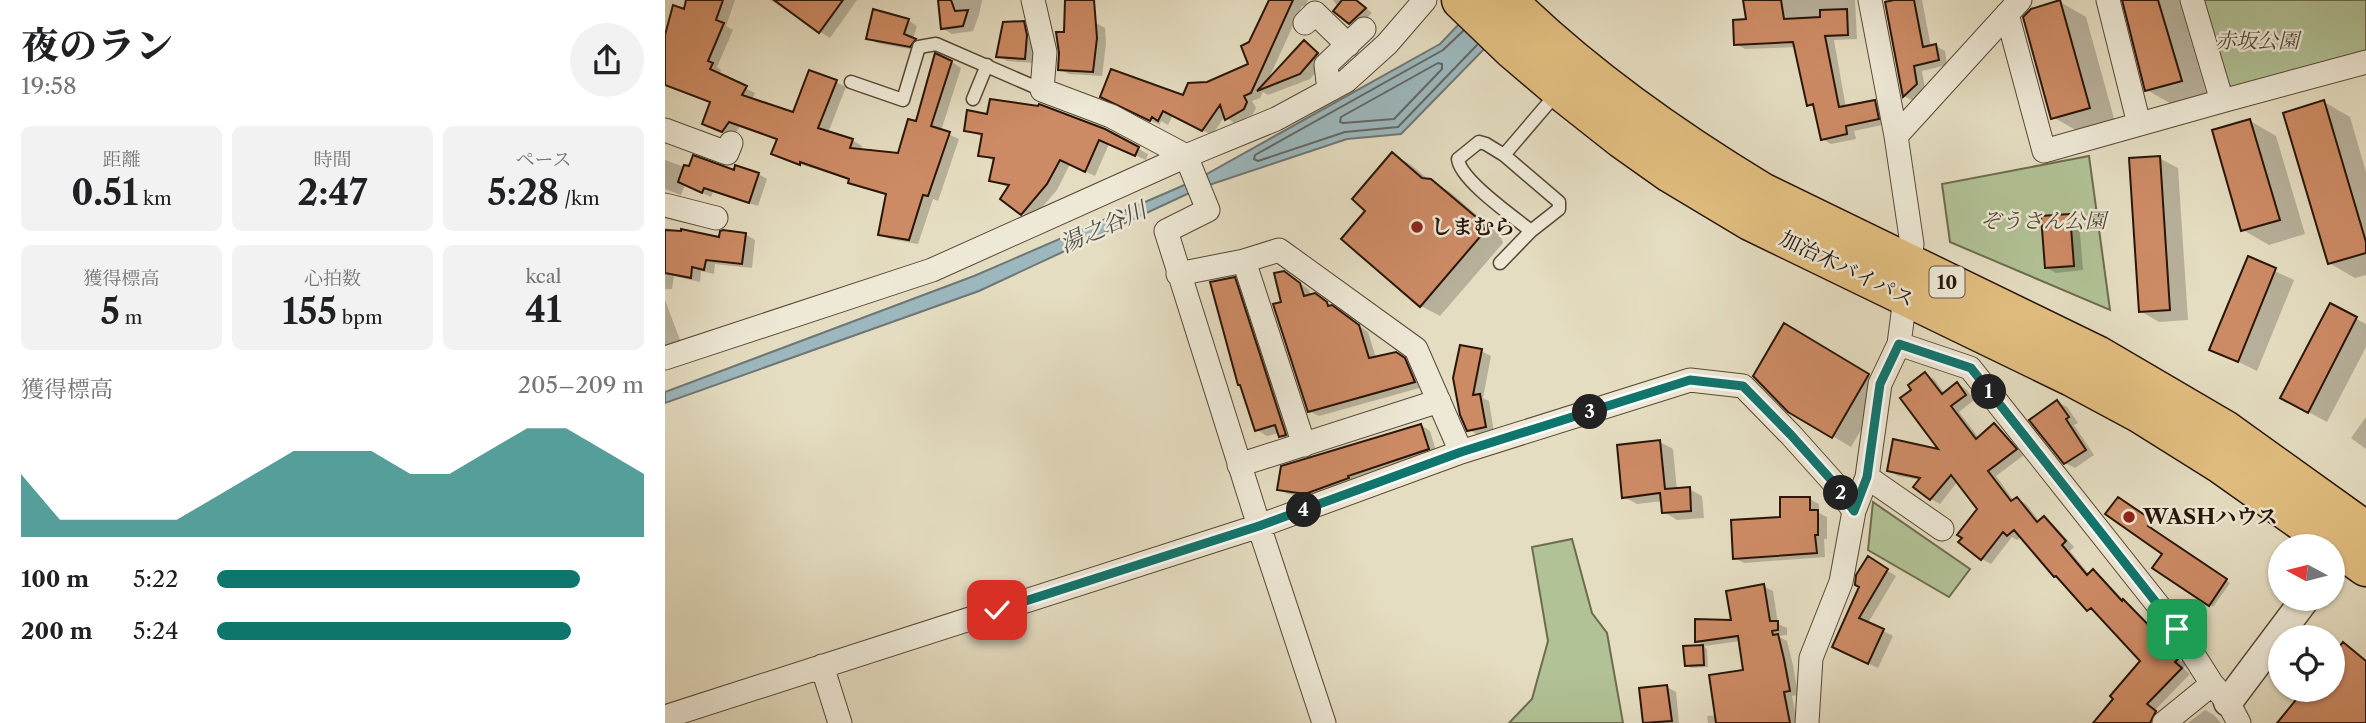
<!DOCTYPE html>
<html lang="ja">
<head>
<meta charset="utf-8">
<style>
	:root { --surface:#fff; --page:#f2f2f2; --text:#202124; --muted:#757577; --accent:#0f766e }
	body { margin:0; font-family:"Libre Caslon Text","Noto Serif JP",serif; background:var(--page); color:var(--text); height:100vh; display:flex; flex-direction:column; font-size:26px; white-space:nowrap }
	* { box-sizing:border-box; margin:0 }
	p { font-size:23px; color:var(--muted) }
	.icon { flex:none; width:38px; height:38px; fill:none; stroke:currentColor; stroke-width:2; stroke-linecap:round; stroke-linejoin:round }
	.map { position:relative; flex:1; overflow:hidden }
	.panel { display:flex; flex-direction:column; background:var(--surface); width:665px }
	.panel>* { flex:none }
	.needle { width:46px; rotate:277deg }
	.controls { position:absolute; left:1603px; top:534px; display:grid; gap:14px }
	.controls a { display:grid; place-items:center; width:77px; height:77px; border-radius:50%; background:var(--surface); box-shadow:0 2px 5px #0004; font-size:35px }
	.pin { position:absolute; display:grid; place-items:center; width:60px; height:60px; color:#fff; margin:-30px; border-radius:14px; box-shadow:0 4px 10px #0006 }
	.km { position:absolute; width:35px; height:35px; margin:-18px; border-radius:50%; background:#222; color:#fff; font-size:19px; line-height:35px; text-align:center }
	.round { display:grid; place-items:center; flex:none; width:74px; height:74px; border-radius:37px; background:var(--page) }
	.overview { display:flex; align-items:center; justify-content:space-between; height:119px; padding:0 21px }
	h1 { font-size:38px; font-weight:800; line-height:52px }
	.figures { display:grid; grid-template-columns:repeat(3,1fr); gap:10px; height:119px; padding:7px 21px }
	.figures div { display:grid; align-content:center; border-radius:10px; background:var(--page); text-align:center }
	.figures b { font-size:35px; font-weight:800 }
	.figures small { font-size:19px; font-weight:400 }
	.figures p { font-size:19px }
	.chart { height:196px; padding:14px 21px }
	.chart p { display:flex; justify-content:space-between }
	.chart svg { width:100%; height:126px; margin-top:7px; fill:var(--accent); opacity:.7 }
	ul { padding:0 21px; list-style:none; font-size:23px }
	li { display:grid; grid-template-columns:112px 84px 1fr; align-items:center; height:52px }
	li i { height:18px; border-radius:9px; background:var(--accent) }
	main { display:flex; flex:1; min-height:0 }
	.map>svg:first-child { display:block }
	.green { fill:#b1c296; stroke:#6d6c4f; stroke-width:2 }
	.water { fill:#9cb8be; stroke:#6e7775; stroke-width:2 }
	.shadow { fill:#0003 }
	.lines { fill:none; stroke-linecap:round; stroke-linejoin:round }
	.shore { stroke:#626663; stroke-width:2 }
	.building { fill:#cd8b65; stroke:#291508; stroke-width:2 }
	.service-casing { stroke:#584736; stroke-width:15 }
	.minor-casing { stroke:#584736; stroke-width:25 }
	.tertiary-casing { stroke:#584736; stroke-width:31 }
	.trunk-casing { stroke:#291508; stroke-width:41 }
	.service { stroke:#eee9d7; stroke-width:12 }
	.minor { stroke:#eee9d7; stroke-width:23 }
	.tertiary { stroke:#eee9d7; stroke-width:28 }
	.trunk { stroke:#e2be80; stroke-width:38 }
	.route-casing { stroke:#fff; stroke-width:14 }
	.route { stroke:#0f766e; stroke-width:9 }
	.poi-dot { fill:#8f2418; stroke:#eee9d7; stroke-width:2.5 }
	.labels { text-anchor:middle; stroke-width:5; stroke-linejoin:round; paint-order:stroke }
	.shield { fill:#eee9d7; stroke:#645546; stroke-width:2 }
	.shield-label { font-size:19px; font-weight:bold; fill:#291508 }
	.park-label { font-size:21px; font-style:italic; fill:#524933; stroke:#eee9d7 }
	.poi-label { font-size:21px; font-weight:bold; fill:#291508; stroke:#eee9d7; text-anchor:start }
	.street-label { font-size:21px; fill:#291508; stroke:#eee9d7 }
	.water-label { font-size:23px; font-style:italic; fill:#514e48; stroke:#eee9d7 }
</style>
</head>
<body>
<main>
<section class="panel">
<div class="overview"><div><h1>夜のラン</h1><p>19:58</p></div><a class="round"><svg class="icon" aria-label="share" viewBox="0 0 24 24"><path d="M12 15V3M7 8l5-5 5 5M5 13v7h14v-7"/></svg></a></div>
<div class="figures">
<div><p>距離</p><b>0.51<small> km</small></b></div>
<div><p>時間</p><b>2:47</b></div>
<div><p>ペース</p><b>5:28<small> /km</small></b></div>
</div>
<div class="figures">
<div><p>獲得標高</p><b>5<small> m</small></b></div>
<div><p>心拍数</p><b>155<small> bpm</small></b></div>
<div><p>kcal</p><b>41</b></div>
</div>
<div class="chart"><p><span>獲得標高</span>205–209 m</p>
<svg viewBox="0 0 160 44" preserveAspectRatio="none"><path d="M0 44V22L10 38L20 38L30 38L40 38L50 30L60 22L70 14L80 14L90 14L100 22L110 22L120 14L130 6L140 6L150 14L160 22V44z"/></svg>
</div>
<ul>
<li><b>100 m</b>5:22<i style="width:85%"></i></li>
<li><b>200 m</b>5:24<i style="width:83%"></i></li>
</ul>
</section>
<div class="map">
<svg width="1701" height="723" viewBox="0 0 1701 723">
	<rect width="100%" height="100%" fill="#e5ddc1"/>
	<filter id="stains"><feTurbulence type="fractalNoise" baseFrequency=".00286" numOctaves="4"/><feColorMatrix values="0 0 0 0 .2 0 0 0 0 .09 0 0 0 0 .02 0 0 0 .5 -.17"/></filter>
	<radialGradient id="worn" r=".72"><stop offset=".6" stop-color="#630" stop-opacity="0"/><stop offset="1" stop-color="#630" stop-opacity=".3"/></radialGradient>
	<path class="green" d="M1536,0h165v54l-132,35 -9,-6z
		M1424,156l21,154 -160,-68 -8,-58z
		M1208,502l97,67 -21,28 -81,-47z
		M907,539l20,74 15,20 16,90h-114l23,-24 16,-58 -16,-94z"/>
	<path class="water" d="M817,0h50l-131,134 -54,5 -147,49 -221,103 -314,112v-11l309,-116 222,-96 244,-136z"/>
	<path class="shadow" d="M23,0h47l-9,26 7,4 -16,37 4,3 -2,5 36,18 -3,7 42,14 42,-32 10,5 -18,46 24,7 10,6 -1,5 38,4 53,-93 9,6 -20,63 18,8 -21,62 -5,-2 -15,45 -28,-5 -10,-5 8,-38 -28,-9 -9,-7 -68,-21 -5,-18 -38,-14 -7,9 -19,-7 -2,-26 -47,-17v-47l20,-28z
		M105,0h87l-27,38z
		M276,0h41l-3,15 -6,16 -21,3 -10,-6z
		M605,0h38l-3,7 -3,-1 -34,74 36,-38 22,18 -16,19 -42,16 -5,-3 -3,6 -8,3 4,7 -3,6 -18,10 -10,-8 -13,19 -39,-20 -5,10 -7,-4 -1,4 -49,-24 73,-4 24,-14 42,-18v-21z
		M668,0h23l16,13 -15,14 -7,-4z
		M1080,0h110l2,39 -23,1 12,68 29,-6 9,5 3,17 -33,7 2,8 -25,5 -9,-5 -6,-30 -8,-5 -12,-57 -51,2 -9,-5 12,-23z
		M1220,0h37l9,47 5,-1 9,5 2,14 -25,6 3,18 -12,12 -9,-5z
		M1459,0h55l28,95 -34,10 -26,-15z
		M1395,2l26,15 29,105 -36,10 -26,-15z
		M243,20l9,6 -4,13 11,7 -4,5 -43,-8 -9,-5z
		M358,23l10,6 3,12 -2,22 -27,-2 -9,-5z
		M431,23l9,5 1,16 -4,32 -33,-2 -10,-5 7,-36z
		M1659,102l26,15 16,55v103l-11,3 -26,-15z
		M1585,121l26,15 29,98 -36,11 -26,-15z
		M300,130h139l44,24 -2,6 -37,-16 -14,32 -25,-12 -13,26 -25,29 -10,-6 -12,-25 -19,-8 4,-19 -15,-6 4,-18z
		M728,154l18,11 18,15 21,12 50,43 3,8 -63,73 -19,-10 -77,-67 24,-28z
		M1494,158l19,10 10,152 -29,2 -19,-11z
		M0,160l25,9 68,5 9,5 -9,27 -45,-14 -2,5 -26,-12 -4,10 -16,-6z
		M1404,215l10,6 4,49 -27,3 -10,-6z
		M0,228l55,11 25,-5 10,6 -3,28 -37,-4 -1,10 -13,-3 -1,11 -26,-6 -2,13h-7z
		M1584,259l45,21 -37,91 -45,-22z
		M628,278l16,12 2,6 13,5 44,31 8,26 29,1 9,6 9,22 -104,29 -10,-5 -26,-108z
		M569,279l11,6 46,157 -10,-6 -2,-3 -12,3 -10,-6z
		M0,300l17,45 -17,6z
		M1665,305l36,19v23l-39,75 -26,-14z
		M1120,326l102,60 -36,61 -62,-37z
		M816,351l10,5 -8,42 6,3 5,31 -16,3 -10,-6 -6,-15z
		M1260,374l9,5 11,15 13,-10 9,6 7,10 -15,12 20,26 15,-13 9,6 21,24 -28,21 18,25 3,-2 9,5 14,18 4,-4 9,6 21,23 -4,4 20,24 3,-4 9,6 79,85 3,-2 3,4 -4,4 7,6 -35,36 9,7 -4,6h-68l24,-24 26,-38 -44,-47 -9,-5 -27,-29 -7,-4 -33,-40 -5,4 -5,-3 -21,27 -9,-5 -3,-50 -21,-28 -18,23 -9,-5 -10,-19 -23,-4 -9,-5 53,-20z
		M1392,402l10,5 11,16 -4,2 20,30 -19,13 -10,-5z
		M1701,417v32l-15,-11z
		M756,425l9,6 7,23 -122,45 -27,-5 -10,-5z
		M995,442l13,7 4,41 12,-1 13,7 2,22 -27,2 -13,-8 -1,-11 -26,3 -13,-7z
		M1145,499l9,5v9l8,4v22h-3l1,18 -81,6 -9,-5 47,-40z
		M1457,501l33,23 -4,5 79,54 -17,24 -58,-40 9,-14z
		M1203,559l28,17 -28,47 25,13 -15,32 -34,-16z
		M1098,586l10,5 5,33 9,4v7l-9,1 9,5 6,24 5,30 -6,1 5,27h-89l-1,-7 10,-1 28,-44 -5,-30 -35,5 -9,-5 37,-19z
		M1039,646l3,3 1,18 -17,1 -4,-3 -2,-17z
		M1002,687l9,5 3,31h-33l-5,-33z
		M1540,710l9,5 7,8h-33z"/>
	<g class="lines">
		<path class="shore" d="M798,31l-20,19 -188,105 -1,4 4,2 87,-29 53,-5 79,-82
			M773,63l4,1v5l-48,50 -51,4 -3,-1 1,-5z"/>
	</g>
	<path class="building" d="M21,0h37l-7,20 8,3 -16,38 5,2 -3,6 37,17 -5,9 51,17 16,-42 28,10 -19,48 35,11 -3,9 48,5 10,-34 8,2 19,-68 17,8 -21,65 19,6 -22,64 -5,-1 -14,45 -31,-5 8,-41 -38,-11 1,-4 -49,-17v3l-29,-11 6,-15 -48,-17 -7,10 -20,-8 8,-22 -45,-17v-50l8,-30 11,4z
		M109,0h69l-24,33z
		M273,0h13l4,11 13,-1 -5,16 -22,3z
		M400,0h29l3,38 -4,34 -35,-2 1,-17 -3,-21h8z
		M604,0h24l-42,93 -7,3 3,6 -3,7 -19,11 -5,-15 -18,26 -39,-20 -5,10 -6,-4 -2,4 -50,-24 11,-28 72,26 5,-12 19,-1 41,-18 -7,-18 8,-4z
		M677,0h14l10,8 -17,16 -16,-13z
		M1078,0h38l3,19 36,-2v-7l27,-1 1,26 -23,1 14,71 36,-7 4,19 -33,7 1,8 -26,6 -8,-36 -6,2 -14,-64 -59,3 -1,-25 13,-1z
		M1229,0h20l9,47 13,-3 3,16 -25,6 3,18 -14,13 -18,-95z
		M1395,0l30,108 -39,11 -28,-102 8,-8z
		M1457,0h36l24,81 -37,10z
		M208,9l36,10 -5,15 12,5 -6,8 -44,-8z
		M359,21l3,14 -2,24 -29,-2 7,-35z
		M639,40l14,13 -18,21 -43,17z
		M325,99l48,7 1,-2 66,25 34,18 -4,9 -36,-16 -14,32 -25,-12 -13,24 -26,31 -21,-16 9,-14 -20,-4 5,-23 -16,-2 4,-22 -18,-3 3,-21 20,4z
		M1659,100l42,142v11l-38,11 -45,-151z
		M1585,119l30,101 -39,11 -29,-101z
		M727,152l30,26 9,1 51,43 3,9 -65,76 -79,-68 24,-28 -13,-12z
		M28,155l41,15 1,-5 24,8 -10,30 -45,-15 -2,5 -24,-11 6,-17 5,1z
		M1495,156l10,154 -31,2 -10,-154z
		M1405,214l4,52 -29,2 -4,-52z
		M16,229l38,8 1,-6 3,-1 23,3 -4,31 -36,-4 -2,10 -12,-3 -1,11 -26,-5v-43l16,1z
		M1583,256l28,12 -38,94 -29,-12z
		M619,271l16,12 4,13 11,-3 12,9 1,4 4,-1 27,20 10,33 27,-6 9,6 10,24 -107,30 -35,-108 8,-2 -7,-29z
		M570,277l51,158 -7,2 -4,-12 -20,6 -15,-46h-2l-28,-103z
		M1665,303l27,14 -49,96 -28,-15z
		M1119,323l85,51 -37,64 -44,-26 -35,-36z
		M795,345l22,4 -9,46 7,-1 6,33 -19,4 -7,-16 -7,-37z
		M1260,372l17,22 15,-12 9,13 -15,11 25,33 18,-16 23,26 -29,22 23,30 6,-4 20,25 7,-6 22,25 -4,4 25,30 6,-6 29,32 1,-2 54,55 2,4 -4,4 7,6 -35,36 9,7 -6,12h-57l20,-24 -3,-3 30,-35 -49,-53 -4,3 -31,-35 -2,1 -40,-47 -7,6 -4,-4 -22,28 -23,-18 4,-4 -5,-3 20,-26 -26,-34 -21,25 -17,-13 7,-9 -33,-7 6,-32 45,10 -38,-51 11,-8 -3,-5z
		M1392,400l12,17 -3,2 20,31 -22,14 -35,-44z
		M756,424l8,25 -81,27 1,2 -44,16 -28,-4 4,-24z
		M995,440l5,49 25,-2 1,24 -29,2 -2,-20 -38,5 -5,-53z
		M1115,497h30v13h8v25h-3l2,18 -84,6 -2,-39 49,-3z
		M1453,497l34,23 -4,6 79,53 -18,27 -57,-38 10,-14 -57,-40z
		M1203,556l20,13 -29,49 25,11 -16,35 -36,-17 27,-60 -4,-2 1,-10z
		M1099,584l6,37h8v9l-6,1 1,4 5,-1 6,25 6,32 -6,1 6,31h-74l-7,-48 34,-5 -5,-34 -43,6v-23l36,1 -5,-29z
		M1678,642l23,19v62h-89l27,-33h29v-35z
		M1038,645l1,20 -19,1 -2,-20z
		M1002,685l5,36 -29,2 -4,-35z"/>
	<g class="lines">
		<g class="service-casing">
			<path id="service" d="M186,82l52,18 16,-53 17,-3 106,46
				M308,99l14,-34
				M839,155l-18,-11 -7,-2 -21,17c2,21 56,58 73,72
				M835,263l31,-32 28,-22v-7l-55,-47 53,-62"/>
		</g>
		<g class="minor-casing">
			<path id="minor" d="M368,0l12,52 -3,38 69,26 75,40 22,54 -42,21 93,295 65,197
				M1443,0l31,124
				M1527,0l30,101 144,-39
				M1342,14l37,137 178,-50
				M640,23l10,-10 33,32
				M664,90l-3,-25 38,-36
				M0,130l62,23 4,-10
				M1231,136l124,-136
				M0,205l51,13
				M579,261l60,184
				M513,274l66,-13 35,-11 137,99 45,103
				M1234,344l71,24 207,261 35,55 16,18 11,21
				M0,358l267,-88 254,-114 90,-37 70,-38 41,-37 38,-44
				M574,465l200,-64
				M1202,477l75,52
				M157,666l18,57
				M0,717l594,-191 202,-74 229,-72 53,6 48,49 43,48 20,28
				M1142,723l4,-65 30,-76 13,-71 13,-34 13,-93 19,-40 13,-100 -16,-108 -26,-136
				M1499,723l48,-39"/>
		</g>
		<g class="tertiary-casing">
			<path id="tertiary" d="M1563,702l78,-104"/>
		</g>
		<g class="trunk-casing">
			<path id="trunk" d="M796,0l52,50 47,40 62,49 48,34 80,48 322,156 67,36 83,52 144,102
				M842,0c76,75 164,137 255,192l335,163 128,75 141,101"/>
		</g>
		<use href="#service" class="service"/>
		<use href="#minor" class="minor"/>
		<use href="#tertiary" class="tertiary"/>
		<use href="#trunk" class="trunk"/>
	</g>
	<g class="lines">
		<g class="route-casing">
			<path id="route" d="M332,610l262,-84 202,-74 229,-72 53,6 48,49 43,48 20,28 13,-34 13,-93 19,-40 72,24 206,261"/>
		</g>
		<use href="#route" class="route"/>
	</g>
	<g class="poi-dot">
		<circle cx="752" cy="227" r="7"/>
		<circle cx="1464" cy="517" r="7"/>
	</g>
	<g class="labels">
		<rect class="shield" x="1264.5" y="266.5" width="35" height="31" rx="5"/>
		<g class="shield-label">
			<text x="1282" y="289">10</text>
		</g>
		<g class="park-label">
			<text x="1592" y="48">赤坂公園</text>
			<text x="1378" y="228">ぞうさん公園</text>
		</g>
		<g class="poi-label">
			<text x="766" y="234">しまむら</text>
			<text x="1478" y="524">WASHハウス</text>
		</g>
		<g class="street-label">
			<text transform="translate(1182 269) rotate(26)" y="7">加治木バイパス</text>
		</g>
		<g class="water-label">
			<text transform="translate(438 227) rotate(-24)" y="8">湯之谷川</text>
		</g>
	</g>
	<rect width="100%" height="100%" filter="url(#stains)"/>
	<rect width="100%" height="100%" fill="url(#worn)"/>
</svg>
<div class="controls">
<a><svg class="needle" viewBox="-14 -14 28 28"><path d="M0-13l5 13h-10z" fill="#e53935"/><path d="M0 13l5-13h-10z" fill="#757577"/></svg></a>
<a><svg class="icon" aria-label="locate" viewBox="0 0 24 24"><circle cx="12" cy="12" r="6"/><path d="M12 2v4M12 18v4M2 12h4M18 12h4"/></svg></a>
</div>
<div class="pin" style="left:1512px;top:629px;background:#1e9e55"><svg class="icon" aria-label="arrive" viewBox="0 0 24 24"><path d="M6 21V4h12l-3 4 3 4H6"/></svg></div>
<div class="pin" style="left:332px;top:610px;background:#d93025"><svg class="icon" aria-label="check" viewBox="0 0 24 24"><path d="M5 12l5 5 9-10"/></svg></div>
<b class="km" style="left:1324px;top:392px">1</b>
<b class="km" style="left:1176px;top:493px">2</b>
<b class="km" style="left:925px;top:412px">3</b>
<b class="km" style="left:639px;top:510px">4</b>
</div>
</main>
</body>
</html>
